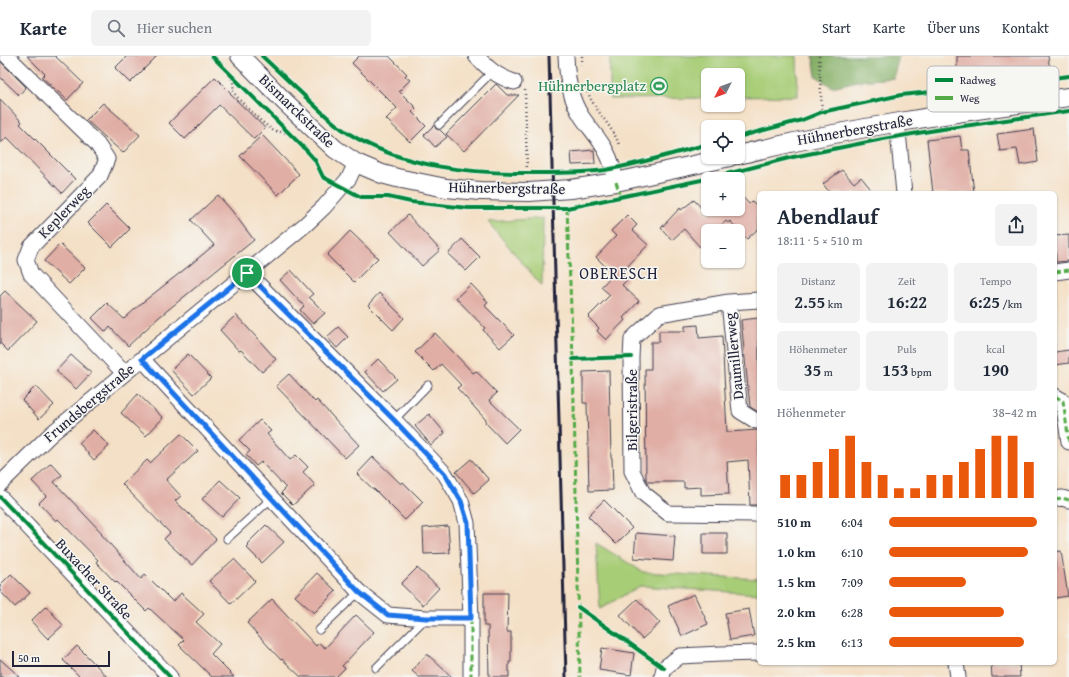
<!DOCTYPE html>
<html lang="de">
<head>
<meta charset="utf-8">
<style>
	:root { --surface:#fff; --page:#f2f2f3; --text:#1f2937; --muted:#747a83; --line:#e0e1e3; --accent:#ea580c }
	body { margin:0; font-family:"Gentium Book Plus",serif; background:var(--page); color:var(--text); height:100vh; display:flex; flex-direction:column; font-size:15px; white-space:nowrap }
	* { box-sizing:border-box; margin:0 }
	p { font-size:13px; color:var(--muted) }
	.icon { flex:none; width:22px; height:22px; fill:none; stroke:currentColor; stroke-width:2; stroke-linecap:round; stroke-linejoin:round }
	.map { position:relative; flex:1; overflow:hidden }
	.sheet { position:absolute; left:757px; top:135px; width:300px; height:474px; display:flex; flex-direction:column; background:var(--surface); border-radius:6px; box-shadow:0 1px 3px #0004 }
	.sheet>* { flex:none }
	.needle { width:26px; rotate:228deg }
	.tools { position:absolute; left:701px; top:12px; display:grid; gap:8px }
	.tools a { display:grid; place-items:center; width:44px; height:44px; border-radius:6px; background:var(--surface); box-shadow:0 1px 3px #0004; font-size:20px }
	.scale { position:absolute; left:12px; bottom:10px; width:98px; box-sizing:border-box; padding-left:4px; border:2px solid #22223b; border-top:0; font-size:11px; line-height:14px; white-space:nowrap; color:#22223b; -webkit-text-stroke:3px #f6f6f2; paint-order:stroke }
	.pin { position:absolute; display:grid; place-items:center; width:34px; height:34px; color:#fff; margin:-17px; border:2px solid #fff; border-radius:50%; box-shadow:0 1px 4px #0007 }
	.round { display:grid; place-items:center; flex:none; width:42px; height:42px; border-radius:6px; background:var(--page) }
	.headline { display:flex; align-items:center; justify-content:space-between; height:68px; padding:0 20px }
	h1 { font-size:22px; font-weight:700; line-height:30px }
	.figures { display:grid; grid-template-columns:repeat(3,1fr); gap:6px; height:68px; padding:4px 20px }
	.figures div { display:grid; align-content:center; border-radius:6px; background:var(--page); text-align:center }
	.figures b { font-size:17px; font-weight:700 }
	.figures small { font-size:11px; font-weight:400 }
	.figures p { font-size:11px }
	.chart { height:112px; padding:8px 20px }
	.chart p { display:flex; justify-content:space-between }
	.chart svg { width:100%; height:72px; margin-top:4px; stroke:var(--accent); stroke-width:6 }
	ul { padding:0 20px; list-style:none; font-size:13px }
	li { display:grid; grid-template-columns:64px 48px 1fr; align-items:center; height:30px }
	li i { height:10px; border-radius:5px; background:var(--accent) }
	header { display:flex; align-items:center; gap:24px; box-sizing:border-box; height:56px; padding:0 20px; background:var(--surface); border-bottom:1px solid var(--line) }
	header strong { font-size:19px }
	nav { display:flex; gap:22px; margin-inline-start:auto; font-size:14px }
	.search { width:280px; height:36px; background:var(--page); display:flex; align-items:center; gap:10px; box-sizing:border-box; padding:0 14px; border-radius:6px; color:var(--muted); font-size:15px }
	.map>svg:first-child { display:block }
	.green { fill:#a8cd77; stroke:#657859 }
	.forest { fill:#86b068; stroke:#546952 }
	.building { fill:#e0aea4 }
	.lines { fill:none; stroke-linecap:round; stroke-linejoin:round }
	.service-casing { stroke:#423e50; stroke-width:9 }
	.minor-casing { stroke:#423e50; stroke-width:17 }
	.tertiary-casing { stroke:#423e50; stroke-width:20 }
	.path { stroke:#423e50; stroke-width:2.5; stroke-dasharray:1 3; stroke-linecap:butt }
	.service { stroke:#fff; stroke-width:7 }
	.minor { stroke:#fff; stroke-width:15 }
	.tertiary { stroke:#fff; stroke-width:18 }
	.rail { stroke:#22223b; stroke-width:3 }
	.quiet { stroke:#53aa46; stroke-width:3; stroke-dasharray:6 3; stroke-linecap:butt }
	.cycleway-casing { stroke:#f6f6f2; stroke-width:6 }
	.cycleway { stroke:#00873e; stroke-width:4 }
	.route-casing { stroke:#fff; stroke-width:8 }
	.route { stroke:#1a73e8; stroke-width:5 }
	.labels { text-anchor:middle; stroke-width:3; stroke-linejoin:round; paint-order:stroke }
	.leisure-label { font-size:15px; fill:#27864d; stroke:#f6f6f2; text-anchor:end }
	.street-label { font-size:15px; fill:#22223b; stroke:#f6f6f2 }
	.neighbourhood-label { font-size:16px; letter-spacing:1px; fill:#22223b; stroke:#f6f6f2 }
	.key { fill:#f6f6f2; stroke:#b6b6bb; stroke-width:1 }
	.key-label { font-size:11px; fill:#22223b }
</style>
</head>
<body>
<header>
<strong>Karte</strong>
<div class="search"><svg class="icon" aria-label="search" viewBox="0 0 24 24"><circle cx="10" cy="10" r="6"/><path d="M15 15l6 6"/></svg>Hier suchen</div>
<nav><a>Start</a><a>Karte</a><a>Über uns</a><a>Kontakt</a></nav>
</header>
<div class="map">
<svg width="1069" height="621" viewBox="0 0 1069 621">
	<rect width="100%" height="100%" fill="#f6f6f2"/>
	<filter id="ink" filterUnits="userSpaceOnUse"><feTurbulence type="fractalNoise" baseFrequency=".025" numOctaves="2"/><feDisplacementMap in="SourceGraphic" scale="8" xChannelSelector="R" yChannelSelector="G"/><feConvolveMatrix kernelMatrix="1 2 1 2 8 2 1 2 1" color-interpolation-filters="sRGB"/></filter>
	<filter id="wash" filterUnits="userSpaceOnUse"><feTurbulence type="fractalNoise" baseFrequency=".012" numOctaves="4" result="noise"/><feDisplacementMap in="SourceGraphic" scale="16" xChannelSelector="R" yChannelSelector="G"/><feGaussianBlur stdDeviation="0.9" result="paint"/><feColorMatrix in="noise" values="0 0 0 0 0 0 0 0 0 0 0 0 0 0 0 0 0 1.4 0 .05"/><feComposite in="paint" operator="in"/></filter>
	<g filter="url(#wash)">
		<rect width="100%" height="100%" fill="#f4e0c6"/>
		<path class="green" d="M610,0h187l1,40 -60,1v-22h-30v23l-98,1z
			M543,162l-1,68 -54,-64z
			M596,487l47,29 116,7v15l-119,-8 -40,23z"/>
		<path class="forest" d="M813,0h85l-4,22 -37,3 -25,6 -16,-11z"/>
		<g id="blocks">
			<path class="building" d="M27,0h28l28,27 -16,17 -25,-23 3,-3z
				M127,0h30l-27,27 -15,-15z
				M359,0h30l18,18 -2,2 5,4 -11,11 17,17 -4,4 14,14 -16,16 -24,-23 11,-11 -45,-45z
				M957,0h91l4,29 -10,1 -2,-14 -45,1 1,5 -39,1z
				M0,5l26,26 -7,8 -19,-18z
				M215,21l16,16 -1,1 35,34 -11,11 -35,-34 -34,34 -16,-16z
				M496,28l11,11h12l-55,56 -18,-17z
				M0,43l22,23 -2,2 55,55 -13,14 -55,-56 -7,7z
				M103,47l37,32 -17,18 -37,-33z
				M434,69l2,4 4,1 7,7 -12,10 -11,-12z
				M1034,73l4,33 -18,3 -3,-16 -17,2 -3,-17z
				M262,79l37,39 -21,21 -38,-39z
				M960,80l2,14h7l5,43h-41l-6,-53z
				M594,94l1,14 -23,1 -1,-13z
				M842,114l12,13 7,-6 13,16h-44l-7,-9z
				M738,136l11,12 3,-3 7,7v20l-12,11 -17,-18 -2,2 -2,-2 -11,10h-7v9l-8,7 -16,-18 -12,11 -11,-12 19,-20 1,2 13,-10 14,15 6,-6h24z
				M218,139l14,16 22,29 -96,78 -30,28 -18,-19 -4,5 -14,-14 15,-15 17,16 19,-17 47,-37 24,-20 -23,-25z
				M106,149l24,24 -18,18 -24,-24z
				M408,159l32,35 -18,16 -32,-34z
				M627,159l10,10 -5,5 16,15 -27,28 7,6 -6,6 17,16 -16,17 2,2 -19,20 -9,-9 2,-3 -11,-11 22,-22 -9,-8 12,-13 -17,-17 20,-21 -5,-5z
				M350,175l28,27 -24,24 -27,-27z
				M1069,179v26l-13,1 -1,-26z
				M462,183l18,18 -14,14 -18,-17z
				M60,188l25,24 -16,16 -25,-23z
				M291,214l22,24 -4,3 16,16 -12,11 -13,-14 4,-4 -24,-26z
				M471,228l17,18 -3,4 29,29 -14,13 -17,-18 2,-2 -29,-30z
				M5,235l32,30 -29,30 -8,-8v-47z
				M379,237l25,25 -11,12 -25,-25z
				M236,259l40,44 -14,13 -21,-22 -2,1 -19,-21z
				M759,262v94l-9,-5 -9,-87z
				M698,269l1,13 23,-2 5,96 32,-2v75h-9l-2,-45 -21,2 2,32 -28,1v-8l-17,1v-6h-36l-2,-3 -1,-110h6v-27h8v-11h26v-5z
				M338,271l10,10 -11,11 -10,-11z
				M435,277l38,40 3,-2 21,22 -8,7 30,29 -14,14 -20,-21 1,-2 -29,-32 4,-3 -20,-21 -7,7 -19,-19z
				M1069,294v13l-14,2v-13z
				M188,298l23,24 -17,16 -23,-24z
				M71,299l20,18 -15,16 -20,-18z
				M378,303l19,20 -14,12 -18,-19z
				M609,315l2,87h1l1,32 -24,1 -2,-88h-4v-31z
				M289,318l26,28 2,-2 42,45 -14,13 -69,-72z
				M36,330l18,19 -15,14 -17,-19z
				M138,338l25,24 -17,18 -25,-23z
				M429,358l16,19 -14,12 -16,-19z
				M260,364l11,11 -4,3 23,26 6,-5 12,12 -5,5 12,13 -22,20 -12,-12 5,-5 -25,-26 -5,4 -10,-11 4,-4 -11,-11z
				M93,374l16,16 -15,14 -15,-17z
				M181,378l17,17 -32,29 15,16 -6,5 41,38 -24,26 -28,-26 6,-6 -48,-49 25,-24 3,3z
				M373,401l28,27 2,-2 20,20 -18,18 -31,-31h-1l-16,-15z
				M471,403l18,21 -15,13 -18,-21z
				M51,407l11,12 -8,7 48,51 -1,1 40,45 4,-5 28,28 8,-9 23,21 -8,8 24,22 -9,10 23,23h-22l-33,-32 5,-5 -35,-32 -3,3 -30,-30 -1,1 -19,-20 2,-2 -40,-41 -2,2 -17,-18 7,-7 -14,-15z
				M220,424l20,18 -18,19 -20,-18z
				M604,444l28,28 -16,16 -28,-28z
				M266,469l18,17 -22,21 -16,-16 2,-2 -1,-1z
				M448,470l2,27 -26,1 -1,-26z
				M636,477l39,3 -2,25 -39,-3z
				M703,477h24v21h-24z
				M1061,495l7,45 -13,2v-46z
				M234,503l21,22 -24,23 -22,-23z
				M417,512l22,20 -16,17 -22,-21z
				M317,517l19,18 -22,22 -19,-17z
				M11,518l19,19 -15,14 -15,-16v-6z
				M484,537h24l-1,39h4v30h-2v15h-20l-1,-51h-4z
				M694,538l14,30 -26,12 -14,-30z
				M272,543l44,47 3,-3 6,5 31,-33 18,17 -32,34 3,2 -9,9h-35l-19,-18 -1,1 -34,-37z
				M637,543l23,24 -18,16 -22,-24z
				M46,550l17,19 -15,14 -17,-18z
				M749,553l5,27 -24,4 -5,-27z
				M77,590l19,19 11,12h-27l-17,-17z
				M602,592l32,5 -3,22 -32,-5z
				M427,598l25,23h-33l-7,-6z
				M0,603l20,18h-20z
				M991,607h28l1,14h-28z"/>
		</g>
	</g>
	<g filter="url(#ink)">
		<use href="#blocks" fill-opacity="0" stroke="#423e50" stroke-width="1"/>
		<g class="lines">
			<g class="service-casing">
				<path id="service" d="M439,69l53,-53
					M394,364l34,-35
					M227,483l45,-41
					M319,574l40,-38
					M376,612l50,-50"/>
			</g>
			<g class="minor-casing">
				<path id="minor" d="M7,0l90,88 10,15 -7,17 -69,71 -5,13 5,14 93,99
					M476,0c13,13 20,20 38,26
					M566,0c1,22 4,43 16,61 8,12 19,23 25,36 5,9 7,19 9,29
					M897,66l7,71
					M1055,216l14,-2
					M247,217l147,147 51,54 16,27 6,22 4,95v59
					M759,244l-30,2 -70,12 -27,25 -1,18 1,114 11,22 25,20 91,1
					M729,246l11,109 16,10h3
					M142,303l217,233 29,23 38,3h45
					M1055,340l8,5 6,41
					M0,428l51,-50 255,-210 18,-17 25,-29 7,-15
					M0,441l170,180
					M1055,443l7,-1 7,2
					M956,607l2,14
					M662,621l2,-9 16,-12 41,-2 38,-1"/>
			</g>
			<g class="tertiary-casing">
				<path id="tertiary" d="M240,0l45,46 50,47 21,14 26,11 15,4 49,10 34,3 49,1 42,-3 45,-7 114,-25
					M738,99c109,-27 220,-43 331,-58"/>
			</g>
			<path class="path" d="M582,0v12
				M819,0l3,56
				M230,19l3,7 1,11 4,5 24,24 12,9 15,2
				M1038,24l5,6
				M586,32c7,21 25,36 33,56
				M525,34l2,83"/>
			<use href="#service" class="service"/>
			<use href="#minor" class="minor"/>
			<use href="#tertiary" class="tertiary"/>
			<path class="rail" d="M549,0l17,621"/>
			<path class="quiet" d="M616,126l5,15
				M567,152l6,151 7,318
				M1055,216l14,-2
				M247,217l147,147 51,54 16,27 6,22 4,95v59
				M142,303l217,233 29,23 38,3h45
				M1055,340l8,5 6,41
				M1055,443l7,-1 7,2"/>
			<g class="cycleway-casing">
				<path id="cycleway" d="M212,0l94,94 9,10 8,17 38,20h27l23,5 57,6h99l144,-30 82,-21 90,-18 53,-9 133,-19
					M262,0c17,16 34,32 51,48 11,10 22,21 35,29 57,36 127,41 193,40 21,0 43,0 64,-3 35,-6 69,-17 103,-26
					M738,81l64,-17 20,-8 79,-17 90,-9 78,-10
					M573,303l58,-2
					M0,441l170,180
					M578,551l86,61"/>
			</g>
			<use href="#cycleway" class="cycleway"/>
		</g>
	</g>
	<g class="lines" filter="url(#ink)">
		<g class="route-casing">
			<path id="route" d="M247,217l147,147 51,54 16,27 7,22 3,95h-45l-38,-3 -29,-23 -217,-233z"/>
		</g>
		<use href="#route" class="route"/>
	</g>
	<defs>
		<g id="stadium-ring" transform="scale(0.9)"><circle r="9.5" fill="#f6f6f2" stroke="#2e9e5b" stroke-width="1.5"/><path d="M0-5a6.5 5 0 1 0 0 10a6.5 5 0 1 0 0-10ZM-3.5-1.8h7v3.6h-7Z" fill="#2e9e5b"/></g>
	</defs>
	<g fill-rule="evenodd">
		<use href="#stadium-ring" x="659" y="30"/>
	</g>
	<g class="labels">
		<g class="leisure-label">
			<text x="646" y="35">Hühnerbergplatz</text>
		</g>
		<g class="street-label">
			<text transform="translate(297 55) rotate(44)" y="5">Bismarckstraße</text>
			<text transform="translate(855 74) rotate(-10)" y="5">Hühnerbergstraße</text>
			<text transform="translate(507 132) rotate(1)" y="5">Hühnerbergstraße</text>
			<text transform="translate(64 156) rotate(-46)" y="5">Keplerweg</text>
			<text transform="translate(734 300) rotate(-96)" y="5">Daumillerweg</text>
			<text transform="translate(89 347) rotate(-40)" y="5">Frundsbergstraße</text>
			<text transform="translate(632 354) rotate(-90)" y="5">Bilgeristraße</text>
			<text transform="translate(94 523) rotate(47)" y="5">Buxacher Straße</text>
		</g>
		<g class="neighbourhood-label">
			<text x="619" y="223">OBERESCH</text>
		</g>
	</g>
	<rect x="927" y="10" width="132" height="46" rx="6" class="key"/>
	<rect x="935" y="22" width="18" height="4" fill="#00873e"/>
	<rect x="935" y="40" width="18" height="4" fill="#53aa46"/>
	<g class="key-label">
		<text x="960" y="28">Radweg</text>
		<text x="960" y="46">Weg</text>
	</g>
</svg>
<div class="tools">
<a><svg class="needle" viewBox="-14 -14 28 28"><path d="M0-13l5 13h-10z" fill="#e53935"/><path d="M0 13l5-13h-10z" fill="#747a83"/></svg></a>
<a><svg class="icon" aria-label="locate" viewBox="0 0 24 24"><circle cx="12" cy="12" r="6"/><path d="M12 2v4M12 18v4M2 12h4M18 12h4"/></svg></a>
<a>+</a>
<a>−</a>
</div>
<div class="scale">50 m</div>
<div class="pin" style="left:247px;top:217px;background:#1e9e55"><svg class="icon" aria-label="arrive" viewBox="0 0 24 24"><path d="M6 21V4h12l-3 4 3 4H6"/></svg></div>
<section class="sheet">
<div class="headline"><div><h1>Abendlauf</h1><p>18:11 · 5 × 510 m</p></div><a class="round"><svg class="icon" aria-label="share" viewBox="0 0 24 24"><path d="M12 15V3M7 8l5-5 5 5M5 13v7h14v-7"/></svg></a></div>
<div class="figures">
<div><p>Distanz</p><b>2.55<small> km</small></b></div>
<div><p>Zeit</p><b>16:22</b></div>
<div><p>Tempo</p><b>6:25<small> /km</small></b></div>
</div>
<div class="figures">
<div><p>Höhenmeter</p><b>35<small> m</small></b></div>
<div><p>Puls</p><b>153<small> bpm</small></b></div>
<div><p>kcal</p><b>190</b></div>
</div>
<div class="chart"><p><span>Höhenmeter</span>38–42 m</p>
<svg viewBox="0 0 160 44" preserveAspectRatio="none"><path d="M5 44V30M15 44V30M25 44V22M35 44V14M45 44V6M55 44V22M65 44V30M75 44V38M85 44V38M95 44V30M105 44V30M115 44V22M125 44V14M135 44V6M145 44V6M155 44V22"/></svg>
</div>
<ul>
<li><b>510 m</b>6:04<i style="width:100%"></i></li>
<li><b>1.0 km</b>6:10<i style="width:94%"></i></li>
<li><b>1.5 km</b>7:09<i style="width:52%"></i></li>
<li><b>2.0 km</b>6:28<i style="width:78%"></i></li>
<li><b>2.5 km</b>6:13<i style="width:91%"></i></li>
</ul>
</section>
</div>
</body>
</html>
